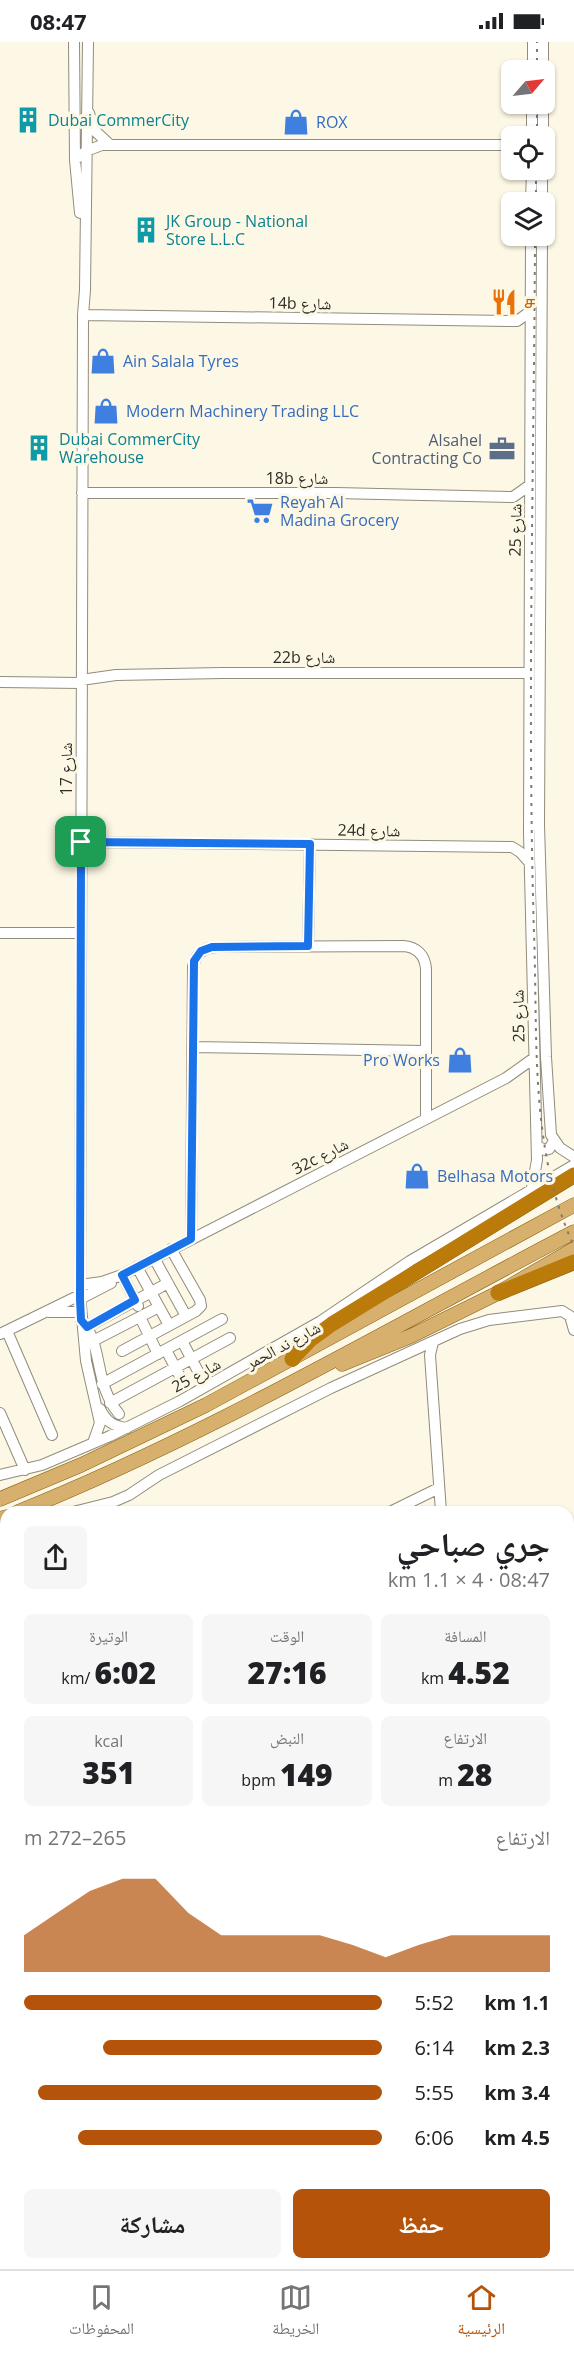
<!DOCTYPE html>
<html lang="ar">
<head>
<meta charset="utf-8">
<style>
	:root { --surface:#fff; --page:#f6f6f6; --text:#202124; --muted:#757577; --line:#e0e0e0; --accent:#b45309 }
	body { margin:0; font-family:"Open Sans","Noto Naskh Arabic","Noto Sans Tamil",sans-serif; background:var(--page); color:var(--text); direction:rtl; height:100vh; display:flex; flex-direction:column; font-size:22px; white-space:nowrap }
	* { box-sizing:border-box; margin:0 }
	p { font-size:20px; color:var(--muted) }
	.icon { flex:none; width:33px; height:33px; fill:none; stroke:currentColor; stroke-width:2; stroke-linecap:round; stroke-linejoin:round }
	.map { position:relative; flex:1; overflow:hidden; direction:ltr }
	.sheet { position:absolute; left:0px; top:1464px; width:574px; height:764px; display:flex; flex-direction:column; background:var(--surface); border-radius:18px 18px 0 0; box-shadow:0 2px 4px #0004; direction:rtl }
	.sheet>* { flex:none }
	.needle { width:39px; rotate:62deg }
	.tools { position:absolute; left:501px; top:18px; display:grid; gap:12px }
	.tools a { display:grid; place-items:center; width:54px; height:54px; border-radius:9px; background:var(--surface); box-shadow:0 2px 4px #0004; font-size:30px }
	.pin { position:absolute; display:grid; place-items:center; width:51px; height:51px; color:#fff; margin:-26px; border-radius:12px; box-shadow:0 3px 9px #0006 }
	.round { display:grid; place-items:center; flex:none; width:63px; height:63px; border-radius:9px; background:var(--page) }
	.overview { display:flex; align-items:center; justify-content:space-between; height:102px; padding:0 24px }
	h1 { font-size:33px; font-weight:800; line-height:45px }
	.stats { display:grid; grid-template-columns:repeat(3,1fr); gap:9px; height:102px; padding:6px 24px }
	.stats div { display:grid; align-content:center; border-radius:9px; background:var(--page); text-align:center }
	.stats b { font-size:30px; font-weight:800 }
	.stats small { font-size:16px; font-weight:400 }
	.stats p { font-size:16px }
	.chart { height:168px; padding:12px 24px }
	.chart p { display:flex; justify-content:space-between }
	.chart svg { width:100%; height:108px; margin-top:6px; fill:var(--accent); opacity:.7 }
	.action { display:flex; gap:12px; margin-top:auto; padding:12px 24px }
	.action a { flex:1; height:69px; border-radius:9px; background:var(--accent); color:#fff; font-size:24px; font-weight:800; line-height:69px; text-align:center }
	.action a+a { background:var(--page); color:var(--text) }
	ul { padding:0 24px; list-style:none; font-size:20px }
	li { display:grid; grid-template-columns:96px 72px 1fr; align-items:center; height:45px }
	li i { height:15px; border-radius:8px; background:var(--accent) }
	.status { display:flex; justify-content:space-between; align-items:center; height:42px; padding:0 30px; background:var(--surface); direction:ltr }
	.status svg { height:16px; fill:currentColor }
	.tab-bar { display:flex; justify-content:space-around; align-items:center; height:84px; border-top:2px solid var(--line); background:var(--surface); font-size:16px; color:var(--muted) }
	.tab-bar a { display:grid; justify-items:center; gap:3px }
	.tab-bar .selected { color:var(--accent) }
	.map>svg:first-child { display:block }
	.lines { fill:none; stroke-linecap:round; stroke-linejoin:round }
	.minor-casing { stroke:#918c7b; stroke-width:12 }
	.major-casing { stroke:#896014; stroke-width:15 }
	.highway-casing { stroke:#896014; stroke-width:16 }
	.minor { stroke:#fff; stroke-width:10 }
	.major { stroke:#d6b06c; stroke-width:14 }
	.highway { stroke:#ba7b0a; stroke-width:15 }
	.rail { stroke:#7f7b70; stroke-width:2; stroke-dasharray:3 6; stroke-linecap:butt }
	.route-casing { stroke:#fff; stroke-width:12 }
	.route { stroke:#1a73e8; stroke-width:8 }
	.labels { text-anchor:middle; stroke-width:6; stroke-linejoin:round; paint-order:stroke }
	.culture-label { font-size:16px; fill:#0d838f; stroke:#fdf8e5; text-anchor:start }
	.shop-label { font-size:16px; fill:#366cbe; stroke:#fdf8e5; text-anchor:start }
	.food-label { font-size:16px; fill:#c56008; stroke:#fdf8e5; text-anchor:start }
	.street-label { font-size:16px; fill:#2f2d26; stroke:#fdf8e5 }
	.service-label { font-size:16px; fill:#4e5e75; stroke:#fdf8e5; text-anchor:end }
</style>
</head>
<body>
<div class="status"><b>08:47</b><svg viewBox="0 0 49 12"><path d="M0 12V9h3v3zM5 12V6h3v6zM10 12V3h3v9zM15 12V0h3v12zM26 1h20v11H26zM47 4h2v5h-2z"/></svg></div>
<div class="map">
<svg width="574" height="2227" viewBox="0 0 574 2227">
	<rect width="100%" height="100%" fill="#fdf8e5"/>
	<g class="lines">
		<g class="minor-casing">
			<path id="minor" d="M74,0l1,118 5,53
				M88,0l-3,248 -2,25 -3,980 6,66 14,62 -7,20
				M533,28v-28
				M543,28v-28
				M89,71l5,17 15,14
				M532,94v-32
				M543,94v-32
				M75,118l11,-9 16,-6h410
				M531,160l1,-32
				M542,160v-32
				M531,194l-2,597 8,327 -5,28
				M542,194l-3,589 7,232 5,78 9,13 14,9
				M83,273l434,6 14,-10
				M82,451h254l177,4 17,-12
				M81,638l35,-5 106,-2h306
				M0,640l81,1
				M81,800l431,5 8,5 9,10
				M0,891h81
				M308,904l2,-102
				M193,1005l231,4
				M537,1104l8,4 4,-1 5,-8
				M191,1197l2,-272c2,-13 11,-20 25,-20l185,-1c14,1 22,9 23,23v150
				M154,1216l32,58
				M137,1225l32,58
				M122,1233l16,31
				M80,1243l22,-3 20,-7 384,-197 28,-20
				M80,1257l31,-16
				M49,1270h31
				M140,1275l18,37
				M81,1278c23,24 12,63 38,94
				M87,1285l81,-44
				M7,1289l45,104
				M0,1292l80,-39
				M93,1299l66,-34
				M182,1299l18,34
				M433,1300l-3,13 11,157
				M166,1308l18,34
				M122,1309l74,-40 5,-5 -1,-6 -29,-51
				M102,1342l120,-65
				M110,1361l120,-65
				M100,1367c6,12 12,17 27,19
				M0,1371l25,57
				M0,1433l42,-10 68,-29 70,-35 141,-80 89,-60 164,-96
				M73,1470l40,-10 16,-7 30,-20 172,-87 129,-59 29,-9 73,-9 8,5 4,14
				M390,1470l49,-24
				M0,1501l6,-3
				M568,1844h6
				M568,1996h6
				M0,2038l6,-1
				M568,2092l6,79
				M263,2222v5
				M504,2222l1,5"/>
		</g>
		<g class="major-casing">
			<path id="major" d="M342,1322l69,-28 87,-43 76,-44
				M0,1457l81,-34 125,-60 368,-200
				M18,1470c193,-78 372,-184 556,-280
				M0,1477l6,-2"/>
		</g>
		<g class="highway-casing">
			<path id="highway" d="M498,1251l76,-31
				M292,1317l18,-19 22,-16 242,-149"/>
		</g>
		<use href="#minor" class="minor"/>
		<use href="#major" class="major"/>
		<use href="#highway" class="highway"/>
		<path class="rail" d="M537,28v-28
			M537,94v-32
			M536,160v-32
			M535,194c-1,232 -8,466 -1,698 4,103 -5,216 40,312"/>
	</g>
	<g class="lines">
		<g class="route-casing">
			<path id="route" d="M81,800l229,2 -2,102 -96,1 -11,4 -7,10 -3,278 -69,36 13,25 -48,27 -6,-7 -1,-21z"/>
		</g>
		<use href="#route" class="route"/>
	</g>
	<defs>
		<g id="building-bare" transform="scale(2.07)"><path d="M-4-6H4V6H1V3H-1V6H-4ZM-2.5-4.3h1.7v1.8h-1.7ZM.8-4.3h1.7v1.8H.8ZM-2.5-1h1.7V.8h-1.7ZM.8-1h1.7V.8H.8Z" fill="#0f9aa8" stroke="#fdf8e5" stroke-width="2.5" paint-order="stroke"/></g>
		<g id="shop-bare" transform="scale(2.07)"><path d="M-5-2.5h2.3a2.7 3.5 0 0 1 5.4 0H5L5.5 6h-11ZM-1.5-2.5h3a1.5 2.3 0 0 0-3 0Z" fill="#3f7fe0" stroke="#fdf8e5" stroke-width="2.5" paint-order="stroke"/></g>
		<g id="restaurant-bare" transform="scale(2.07)"><path d="M-5-6h1v4h1v-4h1v4h1v-4h1v5L-1.5 .5V6h-2V.5L-5-1ZM5-6V6H3V1.5H1.5Q1.5-4 5-6Z" fill="#e8710a" stroke="#fdf8e5" stroke-width="2.5" paint-order="stroke"/></g>
		<g id="office-bare" transform="scale(2.07)"><path d="M-6-3h4V-5.5h4V-3h4V5H-6ZM-1-4.5V-3h2v-1.5ZM-6 0V1H6V0Z" fill="#5c6f8a" stroke="#fdf8e5" stroke-width="2.5" paint-order="stroke"/></g>
		<g id="supermarket-bare" transform="scale(2.07)"><path d="M-6-5.5h2.5l.6 2H6L4.5 2H-2.5L-4.4-4H-6ZM-1.5 3.2a1.3 1.3 0 1 0 .1 0ZM3 3.2a1.3 1.3 0 1 0 .1 0Z" fill="#3f7fe0" stroke="#fdf8e5" stroke-width="2.5" paint-order="stroke"/></g>
	</defs>
	<g fill-rule="evenodd">
		<use href="#building-bare" x="28" y="78"/>
		<use href="#shop-bare" x="296" y="80"/>
		<use href="#building-bare" x="146" y="188"/>
		<use href="#restaurant-bare" x="504" y="260"/>
		<use href="#shop-bare" x="103" y="319"/>
		<use href="#shop-bare" x="106" y="369"/>
		<use href="#building-bare" x="39" y="406"/>
		<use href="#office-bare" x="502" y="407"/>
		<use href="#supermarket-bare" x="260" y="469"/>
		<use href="#shop-bare" x="460" y="1018"/>
		<use href="#shop-bare" x="417" y="1134"/>
	</g>
	<g class="labels">
		<g class="culture-label">
			<text x="48" y="84">Dubai CommerCity</text>
			<text x="166" y="185">JK Group - National<tspan x="166" dy="18">Store L.L.C</tspan></text>
			<text x="59" y="403">Dubai CommerCity<tspan x="59" dy="18">Warehouse</tspan></text>
		</g>
		<g class="shop-label">
			<text x="316" y="86">ROX</text>
			<text x="123" y="325">Ain Salala Tyres</text>
			<text x="126" y="375">Modern Machinery Trading LLC</text>
			<text x="280" y="466">Reyah Al<tspan x="280" dy="18">Madina Grocery</tspan></text>
			<text x="440" y="1024" text-anchor="end">Pro Works</text>
			<text x="437" y="1140">Belhasa Motors</text>
		</g>
		<g class="food-label">
			<text x="524" y="266">ச</text>
		</g>
		<g class="street-label">
			<text transform="translate(300 261) rotate(1)" y="6">14b شارع</text>
			<text x="297" y="442">18b شارع</text>
			<text transform="translate(515 488) rotate(-89)" y="6">شارع 25</text>
			<text x="304" y="621">22b شارع</text>
			<text transform="translate(66 727) rotate(-90)" y="6">شارع 17</text>
			<text transform="translate(369 788) rotate(1)" y="6">24d شارع</text>
			<text transform="translate(518 974) rotate(-91)" y="6">شارع 25</text>
			<text transform="translate(320 1114) rotate(-27)" y="6">32c شارع</text>
			<text transform="translate(283 1303) rotate(-28)" y="6">شارع ند الحمر</text>
			<text transform="translate(196 1333) rotate(-29)" y="6">شارع 25</text>
		</g>
		<g class="service-label">
			<text x="482" y="404">Alsahel<tspan x="482" dy="18">Contracting Co</tspan></text>
		</g>
	</g>
</svg>
<div class="tools">
<a><svg class="needle" viewBox="-14 -14 28 28"><path d="M0-13l5 13h-10z" fill="#e53935"/><path d="M0 13l5-13h-10z" fill="#757577"/></svg></a>
<a><svg class="icon" aria-label="locate" viewBox="0 0 24 24"><circle cx="12" cy="12" r="6"/><path d="M12 2v4M12 18v4M2 12h4M18 12h4"/></svg></a>
<a><svg class="icon" aria-label="layers" viewBox="0 0 24 24"><path d="M12 4l9 5-9 5-9-5zM3 14l9 5 9-5"/></svg></a>
</div>
<div class="pin" style="left:81px;top:800px;background:#1e9e55"><svg class="icon" aria-label="arrive" viewBox="0 0 24 24"><path d="M6 21V4h12l-3 4 3 4H6"/></svg></div>
<section class="sheet">
<div class="overview"><div><h1>جري صباحي</h1><p>08:47 · 4 × 1.1 km</p></div><a class="round"><svg class="icon" aria-label="share" viewBox="0 0 24 24"><path d="M12 15V3M7 8l5-5 5 5M5 13v7h14v-7"/></svg></a></div>
<div class="stats">
<div><p>المسافة</p><b>4.52<small> km</small></b></div>
<div><p>الوقت</p><b>27:16</b></div>
<div><p>الوتيرة</p><b>6:02<small> /km</small></b></div>
</div>
<div class="stats">
<div><p>الارتفاع</p><b>28<small> m</small></b></div>
<div><p>النبض</p><b>149<small> bpm</small></b></div>
<div><p>kcal</p><b>351</b></div>
</div>
<div class="chart"><p><span>الارتفاع</span>265–272 m</p>
<svg viewBox="0 0 160 44" preserveAspectRatio="none"><path d="M0 44V29L10 20L20 11L30 6L40 6L50 20L60 29L70 29L80 29L90 29L100 33L110 38L120 33L130 29L140 29L150 29L160 29V44z"/></svg>
</div>
<ul>
<li><b>1.1 km</b>5:52<i style="width:100%"></i></li>
<li><b>2.3 km</b>6:14<i style="width:78%"></i></li>
<li><b>3.4 km</b>5:55<i style="width:96%"></i></li>
<li><b>4.5 km</b>6:06<i style="width:85%"></i></li>
</ul>
<div class="action"><a>حفظ</a><a>مشاركة</a></div>
</section>
</div>
<nav class="tab-bar">
<a class="selected"><svg class="icon" aria-label="home" viewBox="0 0 24 24"><path d="M3 11l9-7 9 7M6 9v11h12V9"/></svg>الرئيسية</a>
<a><svg class="icon" aria-label="map" viewBox="0 0 24 24"><path d="M3 6l6-2 6 2 6-2v14l-6 2-6-2-6 2zM9 4v14M15 6v14"/></svg>الخريطة</a>
<a><svg class="icon" aria-label="saved" viewBox="0 0 24 24"><path d="M7 4h10v16l-5-4-5 4z"/></svg>المحفوظات</a>
</nav>
</body>
</html>
